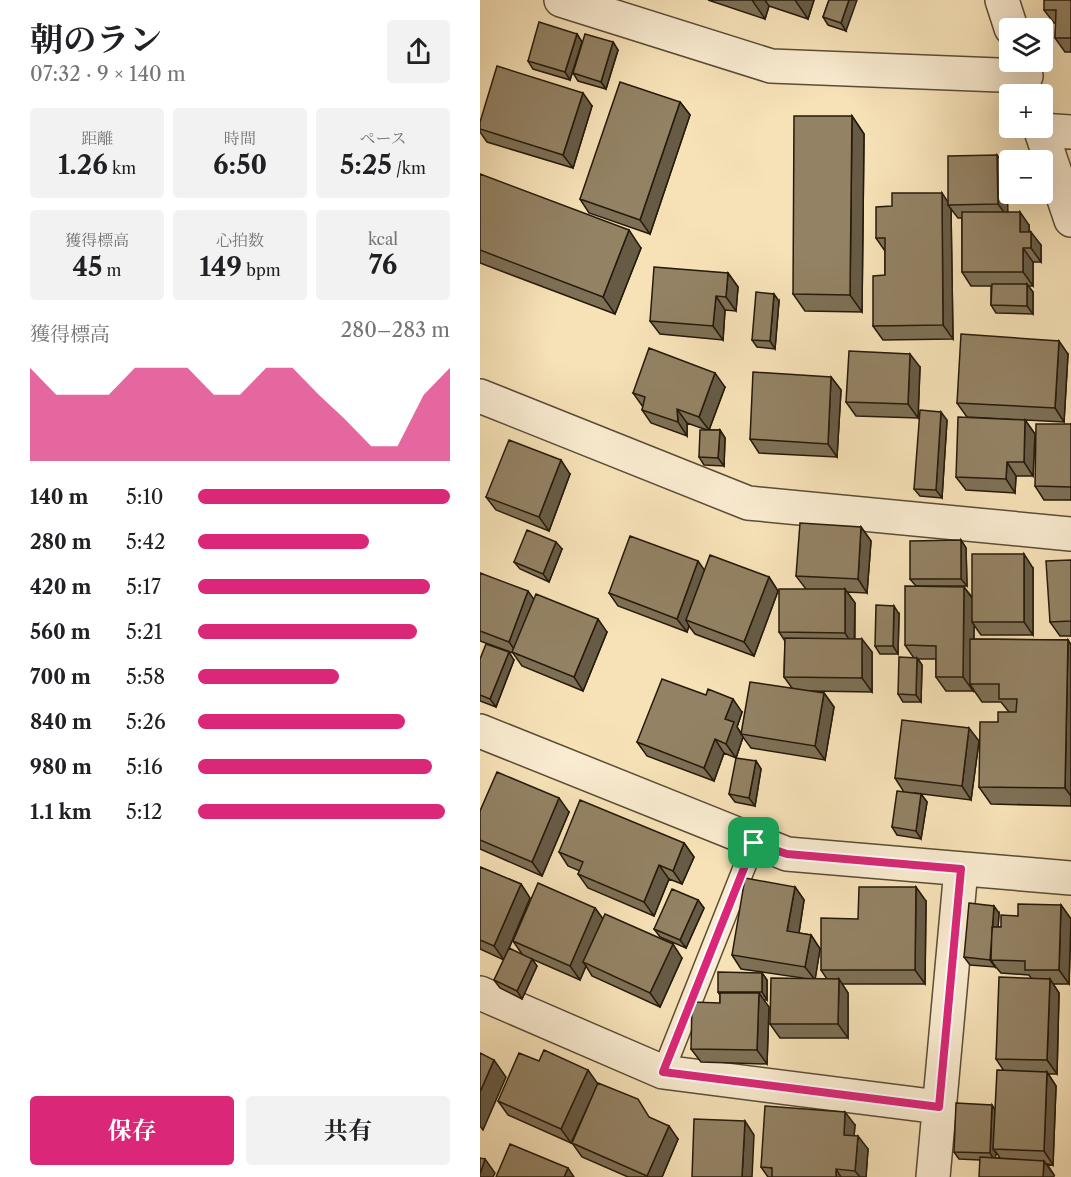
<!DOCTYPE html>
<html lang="ja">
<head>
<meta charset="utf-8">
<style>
	:root { --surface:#fff; --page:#f2f2f2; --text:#202124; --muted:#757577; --accent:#db2777 }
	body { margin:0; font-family:"Libre Caslon Text","Noto Serif JP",serif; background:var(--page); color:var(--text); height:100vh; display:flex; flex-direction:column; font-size:22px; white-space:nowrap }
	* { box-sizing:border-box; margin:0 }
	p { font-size:20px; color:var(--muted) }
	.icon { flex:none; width:33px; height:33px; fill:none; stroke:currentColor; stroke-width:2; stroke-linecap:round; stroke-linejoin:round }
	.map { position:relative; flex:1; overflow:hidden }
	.sheet { display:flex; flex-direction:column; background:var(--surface); width:480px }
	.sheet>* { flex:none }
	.buttons { position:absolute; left:519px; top:18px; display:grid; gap:12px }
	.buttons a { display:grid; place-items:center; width:54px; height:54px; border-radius:6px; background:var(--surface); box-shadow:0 6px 24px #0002; font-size:30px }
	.pin { position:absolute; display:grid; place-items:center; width:51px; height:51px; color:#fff; margin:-26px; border-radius:12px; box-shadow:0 3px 9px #0006 }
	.round { display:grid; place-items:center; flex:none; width:63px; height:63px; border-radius:6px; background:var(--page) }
	.overview { display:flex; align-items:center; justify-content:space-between; height:102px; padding:0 30px }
	h1 { font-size:33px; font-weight:700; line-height:45px }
	.stats { display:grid; grid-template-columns:repeat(3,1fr); gap:9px; height:102px; padding:6px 30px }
	.stats div { display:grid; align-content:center; border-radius:6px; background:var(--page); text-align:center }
	.stats b { font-size:26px; font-weight:700 }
	.stats small { font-size:16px; font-weight:400 }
	.stats p { font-size:16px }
	.chart { height:168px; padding:12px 30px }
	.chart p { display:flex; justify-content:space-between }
	.chart svg { width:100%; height:108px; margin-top:6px; fill:var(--accent); opacity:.7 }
	.primary-button { display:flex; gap:12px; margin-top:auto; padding:12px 30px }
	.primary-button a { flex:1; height:69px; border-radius:6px; background:var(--accent); color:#fff; font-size:24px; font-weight:700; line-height:69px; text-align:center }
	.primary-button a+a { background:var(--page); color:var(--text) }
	ul { padding:0 30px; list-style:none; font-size:20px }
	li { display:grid; grid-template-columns:96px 72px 1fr; align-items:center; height:45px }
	li i { height:15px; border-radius:8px; background:var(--accent) }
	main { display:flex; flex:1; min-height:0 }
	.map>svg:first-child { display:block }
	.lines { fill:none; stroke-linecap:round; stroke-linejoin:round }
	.lane-casing { stroke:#5a4c36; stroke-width:24 }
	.street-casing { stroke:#5a4c36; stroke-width:36 }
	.lane { stroke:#faecd1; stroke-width:21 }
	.street { stroke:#faecd1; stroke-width:33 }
	.wall { fill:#7e7056; stroke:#261a0a; stroke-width:1.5; fill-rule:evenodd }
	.shaded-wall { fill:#675b46; stroke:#261a0a; stroke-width:1.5 }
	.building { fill:#938264; stroke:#261a0a; stroke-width:1.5 }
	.route-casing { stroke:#fff; stroke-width:12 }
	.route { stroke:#db2777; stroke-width:8 }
</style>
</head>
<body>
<main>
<section class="sheet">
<div class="overview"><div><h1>朝のラン</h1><p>07:32 · 9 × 140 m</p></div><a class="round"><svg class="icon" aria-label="share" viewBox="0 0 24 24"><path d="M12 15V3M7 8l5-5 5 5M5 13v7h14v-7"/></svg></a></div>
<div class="stats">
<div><p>距離</p><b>1.26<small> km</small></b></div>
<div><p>時間</p><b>6:50</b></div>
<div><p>ペース</p><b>5:25<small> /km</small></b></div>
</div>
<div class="stats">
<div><p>獲得標高</p><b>45<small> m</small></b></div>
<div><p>心拍数</p><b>149<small> bpm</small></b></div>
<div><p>kcal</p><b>76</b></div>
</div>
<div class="chart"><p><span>獲得標高</span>280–283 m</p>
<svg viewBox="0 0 160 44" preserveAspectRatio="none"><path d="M0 44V6L10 17L20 17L30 17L40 6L50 6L60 6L70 17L80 17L90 6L100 6L110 17L120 27L130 38L140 38L150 17L160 6V44z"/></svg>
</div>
<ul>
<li><b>140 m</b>5:10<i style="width:100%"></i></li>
<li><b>280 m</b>5:42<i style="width:68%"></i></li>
<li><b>420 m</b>5:17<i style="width:92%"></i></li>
<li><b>560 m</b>5:21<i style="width:87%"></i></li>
<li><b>700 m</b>5:58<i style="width:56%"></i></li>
<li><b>840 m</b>5:26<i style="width:82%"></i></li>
<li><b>980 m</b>5:16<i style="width:93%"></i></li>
<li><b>1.1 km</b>5:12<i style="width:98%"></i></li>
</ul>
<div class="primary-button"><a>保存</a><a>共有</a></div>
</section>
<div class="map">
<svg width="591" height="1177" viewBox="0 0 591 1177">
	<rect width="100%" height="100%" fill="#f7e2b8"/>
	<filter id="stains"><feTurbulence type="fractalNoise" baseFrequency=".00333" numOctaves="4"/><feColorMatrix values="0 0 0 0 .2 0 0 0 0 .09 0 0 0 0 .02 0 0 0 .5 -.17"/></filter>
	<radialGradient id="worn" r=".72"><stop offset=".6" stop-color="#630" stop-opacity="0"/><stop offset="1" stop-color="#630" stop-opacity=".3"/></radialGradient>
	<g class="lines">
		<g class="lane-casing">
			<path id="lane" d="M183,1072l91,-229"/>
		</g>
		<g class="street-casing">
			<path id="street" d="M81,0l210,66 255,10
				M522,0l9,28
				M560,128l31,92
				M561,130l30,2
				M0,396l268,107 323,31
				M0,731l307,123 284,24
				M0,993l183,79 276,35
				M453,1177l28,-308"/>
		</g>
		<use href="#lane" class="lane"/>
		<use href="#street" class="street"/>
	</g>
	<path class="wall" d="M228,0h106l-6,19 -39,-13 -4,13z
		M349,0l17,31 -18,-6 -5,-8z
		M591,0v52h-6l-10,-14 1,-15h-2l-10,-13z
		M97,34l5,8 -12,38 -37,-11 -5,-8z
		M133,42l5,8 -12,39 -28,-8 -5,-8z
		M200,102l10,13 -40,119 -61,-21 -9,-14z
		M112,106l-19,62 -86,-26 -7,-10v-10z
		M372,116l12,18 -2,178 -57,-1 -12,-17z
		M527,168v44l22,13v7l12,13v17h-8v24h-5l5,6v22l-37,-1 -5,-8v-19h-20l-9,-14v-54h-4l-7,-9 2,130 -70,1 -10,-14 12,-51v-24l-9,-13 72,-35z
		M0,174l161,74 -26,66 -135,-51z
		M248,273l10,14 -2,24 -11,-1 -2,30 -63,-6 -10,-13z
		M299,301l-4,48 -18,-2 -5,-7z
		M588,354l-4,68 -97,-5 -10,-14z
		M440,367l-2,51 -62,-2 -10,-14z
		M351,377l10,13 -4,67 -78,-4 -9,-14z
		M245,387l-16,43h11l5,8 -1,28 -20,-1 -5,-8 8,-27 -20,-7v13l-36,-13 -9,-13 1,-3 -10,-14z
		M467,420l-5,78 -22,-2 -6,-7z
		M545,420l10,14 -2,42h-17l-1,17 -49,-3 -10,-13z
		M591,424v76h-27l-9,-14z
		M90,474l-21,57 -53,-21 -10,-13z
		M381,527l10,14 -4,52 -20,-1 8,11v36l17,13v40l-62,-1 14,2 10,14 -9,53 -74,-12 -8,-11 -7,21 -12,-5 -10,28 -67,-25 -10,-14 105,-30 -5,15 4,6 51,-45 -8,-11 1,-36 -6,-9 27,-43 -10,-13z
		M481,540l5,8 1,38h-51l-6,-7z
		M82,549l-13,33 -29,-13 -6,-7z
		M591,560v76h-11l-10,-14z
		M553,568v67h-52l-7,-10v14l94,1 3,5v161l-80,-2 -12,-17 19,-65 11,-10 -8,-10h-19l-9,-13v2h-27l-10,-14v-18h-18l4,6 -1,37h-18l-5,-8 16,-36 -9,-13 59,-58 8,10z
		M224,570l65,7 9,14 -24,65 -59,-22 -6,-8 -2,6 -69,-26 -9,-13z
		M0,573l54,27 73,32 -24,59 -61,-25 -9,-13 -33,-12z
		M419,614l-1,40h-18l-5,-8z
		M0,659l34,1 -18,47 -16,-6z
		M499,741l-8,59 -57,-7 7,1 6,8 -6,37 -24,-4 -5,-8 12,-35 -9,-14z
		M276,761l5,8 -6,37 -20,-4 -6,-8z
		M0,811l89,1 -27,64 -62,-27z
		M204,843l10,14 -12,27 -13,-5 -15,37 -66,-28 -10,-14 2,-3 -12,-5 -9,-14z
		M0,867l41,17 9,14 -26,62 -24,-11z
		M315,887l9,13 -5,33 12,2 9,14 -5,30h12l-6,-9 37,-51 68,-18 -1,83h-83l6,9v45h-68l-10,-14 33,-46 -62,-9 -9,-14z
		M218,900l6,8 -18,40 -26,-11 -6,-8z
		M581,905l10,14 -2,65h-16l6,9 -2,81h-9l8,12 -3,79 -6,-1 7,11 -74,-15 -21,-1 -5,-7 41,-42 9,-39 -8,-12 35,-81 -2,-3 -28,-2 -6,-7v1l-25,-2 -6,-8 35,-44 -1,14h3l17,-11zM516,1152l4,6h-5z
		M115,908l8,11 79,39 -22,49 -68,-31 -6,-10 -6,14 -48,-21 5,7 -15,33 -22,-11 -6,-8 28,-26 -9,-13z
		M282,973l5,7v20h-4l6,7 -2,57 -66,-2 -10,-13 29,-46v-8l-2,-3z
		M59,1061l59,23 52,34 28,21 -16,38h-34l-46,-20 -10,-14 21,-49 -22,49 -63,-28 -10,-14z
		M375,1125l-1,10 14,14 -2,28h-98l-7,-10z"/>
	<path class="shaded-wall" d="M272,0h13l4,6 -4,13z
		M315,0h19l-6,19z
		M369,0h8l-11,31 -5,-8z
		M97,34l5,8 -12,38 -5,-8z
		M133,42l5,8 -12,39 -5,-7z
		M103,93l9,13 -19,62 -10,-13z
		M200,102l10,13 -40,119 -10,-14z
		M372,116l12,18 -2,178 -12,-17z
		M517,155l10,13 1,50 -10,-14z
		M462,193l8,12h-2l3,4 2,130 -10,-14z
		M540,212l9,13v21l-9,-14z
		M149,230l12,18 -26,66 -12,-17z
		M551,232l10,13v17l-10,-14z
		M543,248l10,14v24l-10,-14z
		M248,273l10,14 -2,24 -10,-14z
		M547,284l6,8v22l-6,-8z
		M294,294l5,7 -4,48 -5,-8z
		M236,296l9,14 -2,30 -10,-14z
		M579,341l9,13 -4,68 -9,-14z
		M430,354l10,13 -2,51 -10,-14z
		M235,373l10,14 -16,43 -10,-13z
		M351,377l10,13 -4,67 -9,-13z
		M197,409l10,14v13l-9,-14z
		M461,412l6,8 -5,78 -6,-8z
		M545,420l10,14 -2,42 -9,-14z
		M240,430l5,8 -1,28 -6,-8z
		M81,460l9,14 -21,57 -10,-14z
		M527,462l9,14 -1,17 -9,-14z
		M381,527l10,14 -4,52 -9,-14z
		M481,540l5,8 1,38 -6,-7z
		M76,542l6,7 -13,33 -6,-8z
		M544,554l9,14v67l-9,-13z
		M218,561l10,14 -22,45 3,6 -2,6 -10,-13z
		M289,577l9,14 -24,65 -10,-14z
		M484,587l10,14 -2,21 2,3 -1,59h-3l3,5v2l-10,-14z
		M365,589l10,14 -1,44 -9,-14z
		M48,591l10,14 -20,50 -9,-13z
		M414,606l5,8 -1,40 -5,-8z
		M118,619l9,13 -24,59 -9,-14z
		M382,639l10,13v40l-10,-14z
		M588,640l3,5v151l-6,-8z
		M29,652l5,8 -18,47 -6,-8z
		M437,658l5,7 -1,37 -5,-7z
		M344,693l10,14 -9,53 -10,-14z
		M253,699l9,13 -5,15 6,10 -7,21 -10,-14 -1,-25z
		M489,728l10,13 -8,59 -9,-14z
		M235,739l9,14 -10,28 -10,-13z
		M276,761l5,8 -6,37 -6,-8z
		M441,794l6,8 -6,37 -5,-8z
		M79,798l10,14 -27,64 -10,-14z
		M204,843l10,14 -12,27 -9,-13z
		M179,865l10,14 -15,37 -10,-14z
		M41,884l9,14 -26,62 -10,-14z
		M315,887l9,13 -7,45 -10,-14z
		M436,887l10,14 -1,83 -10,-14z
		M218,900l6,8 -18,40 -6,-8z
		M581,905l10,14 -2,65 -10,-14z
		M514,906l5,7 -3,47h-5l4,6v1l-5,-7z
		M115,908l10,14 -22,40 3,4 -6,14 -10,-14z
		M331,935l9,14 -5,31 -10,-13z
		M193,944l9,14 -22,49 -10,-14z
		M52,959l5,7 -15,33 -5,-8z
		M282,973l5,7v20l-5,-8z
		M359,979l9,14v45l-10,-14z
		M570,979l9,14 -2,81 -10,-14z
		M279,993l10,14 -2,57 -10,-14z
		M14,1060l12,17 -23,53 -3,-4v-34z
		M108,1070l10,14 -27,59 -10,-14z
		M567,1072l9,14 -3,79 -9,-14z
		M512,1105l5,8 -4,36 3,4 -1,8 -5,-8z
		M365,1112l10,13 -2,24 -9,-14z
		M265,1121l9,14 -2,42h-10z
		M189,1126l9,13 -16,38h-14l-1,-1z
		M378,1136l10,13 -2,28h-6l-5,-6z
		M5,1159l10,14 -2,4h-13v-3z
		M564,1161l10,14v2h-11z
		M88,1168l6,9h-10z
		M356,1169l5,8h-5z"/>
	<path class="building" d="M349,0h20l-8,23 -18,-6z
		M564,0h27v38h-16l1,-28h-12z
		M59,22l38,12 -12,38 -37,-11z
		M105,34l28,8 -12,40 -28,-9z
		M17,66l86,27 -20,62 -83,-26v-7z
		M140,82l60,20 -40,118 -60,-21z
		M314,116h58l-2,179 -57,-1z
		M517,155l1,49 -50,1v-49z
		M0,174l149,56 -26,67 -123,-47z
		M412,193h50l1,132 -70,1v-50l12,-1v-37h-9v-31l16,-1z
		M482,212h58v20h11v16h-8v24h-61z
		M174,267l74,6 -2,24 -10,-1 -3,30 -63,-5z
		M512,284h35v22l-36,-1z
		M276,292l18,2 -4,47 -18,-1z
		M481,334l98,7 -4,67 -98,-5z
		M169,348l66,25 -16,44 -22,-8 1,13 -36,-12 3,-13 -12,-4z
		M369,351l61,3 -2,50 -62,-2z
		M273,372l78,5 -3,67 -78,-5z
		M440,410l21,2 -5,78 -22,-1z
		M478,417l67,3 -1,42h-17l-1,17 -50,-2z
		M556,424h35v63l-36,-1z
		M220,430h20l-2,28 -19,-1z
		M29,440l52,20 -22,57 -53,-20z
		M320,523l61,4 -3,52 -62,-3z
		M47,530l29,12 -13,32 -29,-12z
		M150,536l68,25 -21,58 -68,-26z
		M481,540v39h-51v-38z
		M492,554h52v68h-52z
		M230,555l59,22 -25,65 -58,-22z
		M591,560v61l-21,1 -4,-61z
		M0,573l48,18 -19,51 -29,-11z
		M425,586l59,1 -1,90h-27v-31l-31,-1z
		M299,589h66v44l-66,-1z
		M56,594l62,25 -24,58 -62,-25z
		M396,605l18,1 -1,40h-18z
		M305,638l77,1v39l-78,-1z
		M490,639l98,1 -3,148 -86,-1 1,-65h18v-10h18l1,-13h-18v-15h-29z
		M6,644l23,8 -19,47 -10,-4v-36z
		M419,657l18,1 -1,37 -18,-1z
		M182,679l44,16 2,-6 25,10 -8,20 9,3 -8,22 -11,-5 -11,29 -67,-26z
		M270,682l74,11 -9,53 -74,-12z
		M422,720l67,8 -7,58 -67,-8z
		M256,758l20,3 -7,37 -20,-4z
		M17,772l62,26 -27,64 -52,-22v-29z
		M417,791l24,3 -5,37 -24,-4z
		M100,800l104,43 -11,28 -14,-6 -15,37 -66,-28 5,-12 -24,-10z
		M0,867l41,17 -27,62 -14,-6z
		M265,878l50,9 -8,44 24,4 -6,32 -73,-12z
		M58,883l57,25 -25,58 -57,-25z
		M379,887h57l-1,83h-94v-52l37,1z
		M192,889l26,11 -18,40 -26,-11z
		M489,903l25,3 -4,54 -26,-3z
		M538,904l43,1 -2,65h-34v-9l-34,-1 1,-33h9v-12l17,1z
		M125,914l68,30 -23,49 -67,-31z
		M29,948l23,11 -15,32 -23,-11z
		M238,972l44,1v19h-44z
		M519,977l51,2 -3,81 -51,-1z
		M291,978l68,1 -1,45h-68z
		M240,993h39l-2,57 -66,-1 1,-47 28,1z
		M64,1050l44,20 -27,59 -63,-28 21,-48 20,8z
		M0,1053l14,7 -14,32z
		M517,1070l50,2 -3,79 -51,-2z
		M118,1083l40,16 11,18 20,9 -22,50 -75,-33z
		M476,1103l36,2 -2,48 -36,-1z
		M285,1106l80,6 -1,23 14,1 -3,35 -19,-2v8h-64v-9l-11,-1z
		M214,1119l51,2 -3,56h-50z
		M30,1144l58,24 -4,9h-68z
		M500,1157l64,4 -1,16h-64z
		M0,1158l5,1 -5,15z"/>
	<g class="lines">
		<g class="route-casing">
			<path id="route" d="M274,843l33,11 174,15 -22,238 -276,-35z"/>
		</g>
		<use href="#route" class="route"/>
	</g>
	<rect width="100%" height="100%" filter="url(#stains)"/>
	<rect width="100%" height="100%" fill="url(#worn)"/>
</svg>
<div class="buttons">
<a><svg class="icon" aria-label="layers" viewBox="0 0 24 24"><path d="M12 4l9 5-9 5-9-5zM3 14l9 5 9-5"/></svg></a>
<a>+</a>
<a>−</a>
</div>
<div class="pin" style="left:274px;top:843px;background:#1e9e55"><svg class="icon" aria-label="arrive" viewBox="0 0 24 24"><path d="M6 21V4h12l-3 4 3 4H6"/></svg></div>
</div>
</main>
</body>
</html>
